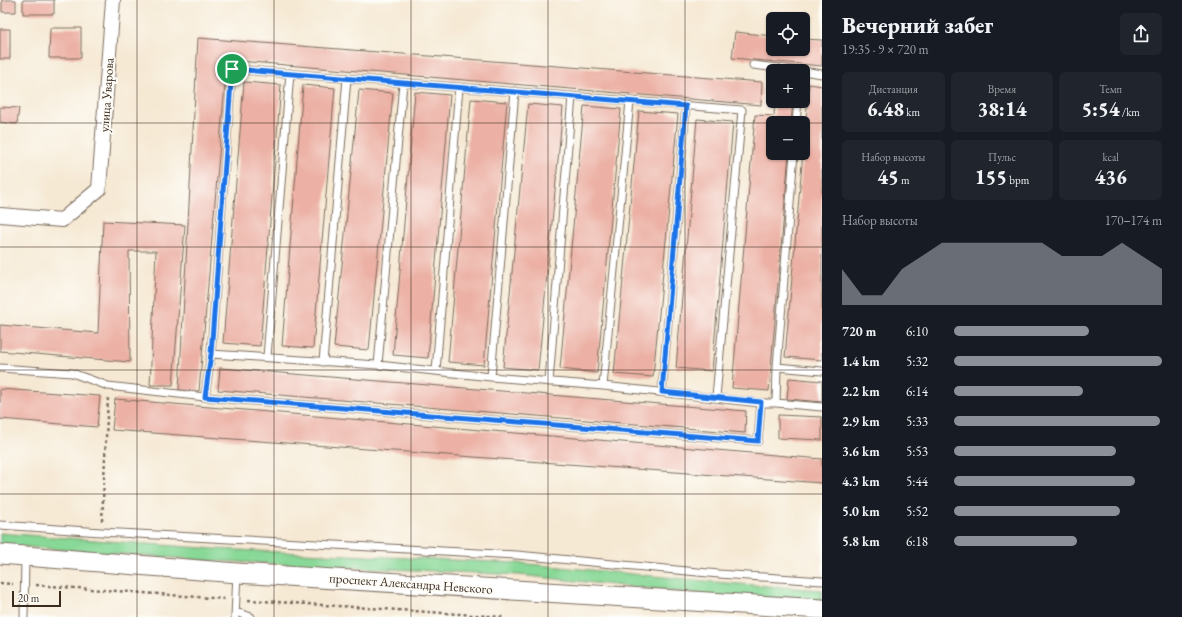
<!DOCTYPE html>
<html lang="ru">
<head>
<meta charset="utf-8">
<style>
	:root { --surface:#171b24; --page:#20242c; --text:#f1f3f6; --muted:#9ea1a6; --accent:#8c9099 }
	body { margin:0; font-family:"EB Garamond",serif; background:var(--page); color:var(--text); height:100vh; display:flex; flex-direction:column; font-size:15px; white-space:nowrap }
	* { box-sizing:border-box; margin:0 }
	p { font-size:13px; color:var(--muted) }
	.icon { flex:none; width:22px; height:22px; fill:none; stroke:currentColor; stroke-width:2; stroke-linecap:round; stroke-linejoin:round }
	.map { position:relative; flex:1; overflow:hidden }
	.details { display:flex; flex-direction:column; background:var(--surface); width:360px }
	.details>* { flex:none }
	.buttons { position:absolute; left:766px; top:12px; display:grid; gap:8px }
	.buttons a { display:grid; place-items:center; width:44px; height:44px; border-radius:6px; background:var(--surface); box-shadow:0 1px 3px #0004; font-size:20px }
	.scale { position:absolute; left:12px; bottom:10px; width:49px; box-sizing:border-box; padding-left:4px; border:2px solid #3b2a1e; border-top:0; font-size:11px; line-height:14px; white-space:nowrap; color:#3b2a1e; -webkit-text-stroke:3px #fdfcf7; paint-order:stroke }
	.pin { position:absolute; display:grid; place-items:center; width:34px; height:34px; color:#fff; margin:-17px; border:2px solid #fff; border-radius:50%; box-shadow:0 1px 4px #0007 }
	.round { display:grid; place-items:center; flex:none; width:42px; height:42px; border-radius:6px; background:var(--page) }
	.headline { display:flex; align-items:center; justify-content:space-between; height:68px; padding:0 20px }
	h1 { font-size:22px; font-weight:800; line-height:30px }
	.figures { display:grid; grid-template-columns:repeat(3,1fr); gap:6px; height:68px; padding:4px 20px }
	.figures div { display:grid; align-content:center; border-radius:6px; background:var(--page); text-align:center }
	.figures b { font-size:20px; font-weight:800 }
	.figures small { font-size:11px; font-weight:400 }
	.figures p { font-size:11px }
	.chart { height:112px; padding:8px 20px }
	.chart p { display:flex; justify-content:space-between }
	.chart svg { width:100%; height:72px; margin-top:4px; fill:var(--accent); opacity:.7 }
	ul { padding:0 20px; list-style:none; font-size:13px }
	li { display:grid; grid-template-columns:64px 48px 1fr; align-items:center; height:30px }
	li i { height:10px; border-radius:5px; background:var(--accent) }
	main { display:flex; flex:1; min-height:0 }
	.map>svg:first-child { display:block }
	.green { fill:#88d897; stroke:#62815a }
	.building { fill:#ecb0a4 }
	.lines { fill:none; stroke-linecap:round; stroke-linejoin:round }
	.lane-casing { stroke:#7c6d5e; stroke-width:9 }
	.street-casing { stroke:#7c6d5e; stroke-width:16 }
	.secondary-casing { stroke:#7c6d5e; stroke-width:21 }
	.path { stroke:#7c6d5e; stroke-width:2.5; stroke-dasharray:3 3; stroke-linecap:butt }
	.lane { stroke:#fff; stroke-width:7 }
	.street { stroke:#fff; stroke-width:14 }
	.secondary { stroke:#fff; stroke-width:19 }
	.route-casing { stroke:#fff; stroke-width:8 }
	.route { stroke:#1a73e8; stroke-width:5 }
	.grid { fill:none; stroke:#3b2a1e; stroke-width:1; stroke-opacity:0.55 }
	.labels { text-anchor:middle; stroke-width:4; stroke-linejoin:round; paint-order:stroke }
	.street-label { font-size:13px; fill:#3b2a1e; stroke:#fdfcf7 }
</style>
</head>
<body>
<main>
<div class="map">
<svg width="822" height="617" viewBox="0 0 822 617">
	<rect width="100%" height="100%" fill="#fdfcf7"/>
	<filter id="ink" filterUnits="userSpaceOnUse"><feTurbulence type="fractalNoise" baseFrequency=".025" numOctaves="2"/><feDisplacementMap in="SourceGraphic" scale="8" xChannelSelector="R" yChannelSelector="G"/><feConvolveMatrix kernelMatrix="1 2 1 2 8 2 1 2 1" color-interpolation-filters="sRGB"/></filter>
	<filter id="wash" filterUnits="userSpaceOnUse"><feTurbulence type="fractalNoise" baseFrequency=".012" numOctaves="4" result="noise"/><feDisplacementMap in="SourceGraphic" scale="16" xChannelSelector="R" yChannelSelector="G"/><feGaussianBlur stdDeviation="0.9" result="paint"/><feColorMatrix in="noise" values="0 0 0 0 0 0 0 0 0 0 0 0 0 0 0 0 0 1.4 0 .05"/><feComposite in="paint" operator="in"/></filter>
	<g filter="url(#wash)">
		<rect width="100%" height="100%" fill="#f6e9d4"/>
		<path class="green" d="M0,533l216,16 302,14 208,20 96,7v12l-95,-5 -208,-22 -303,-14 -216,-16z"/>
		<g id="blocks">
			<path class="building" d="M2,0h14v12h-14z
				M23,0h31v14h-31z
				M50,28h31v30h-32z
				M0,29h10v30h-10z
				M735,32l38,4v13h30v-10l19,1v26l-90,-8z
				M198,38l564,44 -1,23 -534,-45 -28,331 -20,-1z
				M244,82l37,3 -21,261 -37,-3z
				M809,84l13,2v274l-37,-3z
				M303,85l32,3 -22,260 -31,-2z
				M359,90l34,3 -24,257 -35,-3z
				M415,92l35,3 -22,263 -35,-3z
				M471,99l36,3 -23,263 -36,-3z
				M775,101h18l-2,22h-18v30h16l-20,238 -37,-3 23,-273 19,1z
				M528,104l35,3 -25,263 -35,-3z
				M584,106l37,3 -24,264 -37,-4z
				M0,107l19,1 -2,16 -17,-2z
				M639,111l39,3 -25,263 -39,-3z
				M697,119l36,3 -21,249 -36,-3z
				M103,221l82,4 -12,160h-23l6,-134h-27l1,111 -130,-11v-26l98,8z
				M220,368l526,43 -1,22 -527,-43z
				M789,378l33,3v21l-35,-3z
				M0,389l100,7 -3,31 -97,-8z
				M115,399l707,60v24l-710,-53z
				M778,415l44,2v23l-44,-2z"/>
		</g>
	</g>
	<g filter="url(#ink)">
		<use href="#blocks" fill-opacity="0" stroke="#7c6d5e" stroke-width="1"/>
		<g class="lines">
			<g class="lane-casing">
				<path id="lane" d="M753,65l49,6
					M803,71l19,3
					M796,123l2,-22
					M267,357l23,-284
					M323,362l24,-284
					M378,365l25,-282
					M777,367l45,4
					M0,368l72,5 36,13 97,11 553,44 3,-38
					M436,371l23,-284
					M491,377l24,-286
					M549,382l23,-286
					M603,386l27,-285
					M662,392l24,-286
					M205,397l6,-43
					M716,397l26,-287 -510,-41 -21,285 167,11 113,12 112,9 158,17h15l46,4
					M776,403l1,-36 17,-214
					M0,525l101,7 416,23 202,19 103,7
					M236,612l15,5
					M24,617l1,-60
					M235,617l2,-44"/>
			</g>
			<g class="street-casing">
				<path id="street" d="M0,215l62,5 37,-31 14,-189"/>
			</g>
			<g class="secondary-casing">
				<path id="secondary" d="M0,554l237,19 585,36"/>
			</g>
			<path class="path" d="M102,521l6,-124
				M0,583l13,1
				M36,585l189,14
				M248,600l256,17"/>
			<use href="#lane" class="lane"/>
			<use href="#street" class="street"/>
			<use href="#secondary" class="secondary"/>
		</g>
	</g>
	<g class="lines" filter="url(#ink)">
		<g class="route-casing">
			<path id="route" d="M232,69l454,37 -24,286 99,10 -3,39 -553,-44 6,-43z"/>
		</g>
		<use href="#route" class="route"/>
	</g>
	<path class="grid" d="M137,0v617M274,0v617M411,0v617M548,0v617M685,0v617M0,123h773M803,123h19M0,247h822M0,370h822M0,494h822"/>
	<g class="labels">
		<g class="street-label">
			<text transform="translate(106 95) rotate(-86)" y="5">улица Уварова</text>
			<text transform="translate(411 583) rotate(4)" y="5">проспект Александра Невского</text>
		</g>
	</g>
</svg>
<div class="buttons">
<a><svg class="icon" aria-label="locate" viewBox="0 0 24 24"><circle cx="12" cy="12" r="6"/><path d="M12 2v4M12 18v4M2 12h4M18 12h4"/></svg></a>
<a>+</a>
<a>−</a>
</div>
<div class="scale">20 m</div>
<div class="pin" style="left:232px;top:69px;background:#1e9e55"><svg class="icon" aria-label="arrive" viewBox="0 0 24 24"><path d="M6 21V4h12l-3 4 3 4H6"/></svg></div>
</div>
<section class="details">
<div class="headline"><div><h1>Вечерний забег</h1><p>19:35 · 9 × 720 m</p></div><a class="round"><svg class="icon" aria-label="share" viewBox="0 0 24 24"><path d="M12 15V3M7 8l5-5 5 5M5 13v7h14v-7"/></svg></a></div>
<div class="figures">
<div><p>Дистанция</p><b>6.48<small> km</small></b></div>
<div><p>Время</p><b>38:14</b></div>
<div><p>Темп</p><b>5:54<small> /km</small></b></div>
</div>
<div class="figures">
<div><p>Набор высоты</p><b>45<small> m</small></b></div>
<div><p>Пульс</p><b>155<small> bpm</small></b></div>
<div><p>kcal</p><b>436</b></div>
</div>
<div class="chart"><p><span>Набор высоты</span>170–174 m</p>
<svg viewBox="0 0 160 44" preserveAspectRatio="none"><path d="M0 44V22L10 38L20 38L30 22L40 14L50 6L60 6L70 6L80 6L90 6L100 6L110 14L120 14L130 14L140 6L150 14L160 22V44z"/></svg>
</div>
<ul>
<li><b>720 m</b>6:10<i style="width:65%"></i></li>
<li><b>1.4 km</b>5:32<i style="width:100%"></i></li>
<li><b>2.2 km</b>6:14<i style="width:62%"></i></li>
<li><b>2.9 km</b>5:33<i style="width:99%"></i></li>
<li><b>3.6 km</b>5:53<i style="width:78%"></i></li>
<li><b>4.3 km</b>5:44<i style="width:87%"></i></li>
<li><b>5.0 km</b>5:52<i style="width:80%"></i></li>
<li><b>5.8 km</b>6:18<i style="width:59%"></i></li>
</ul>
</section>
</main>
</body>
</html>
